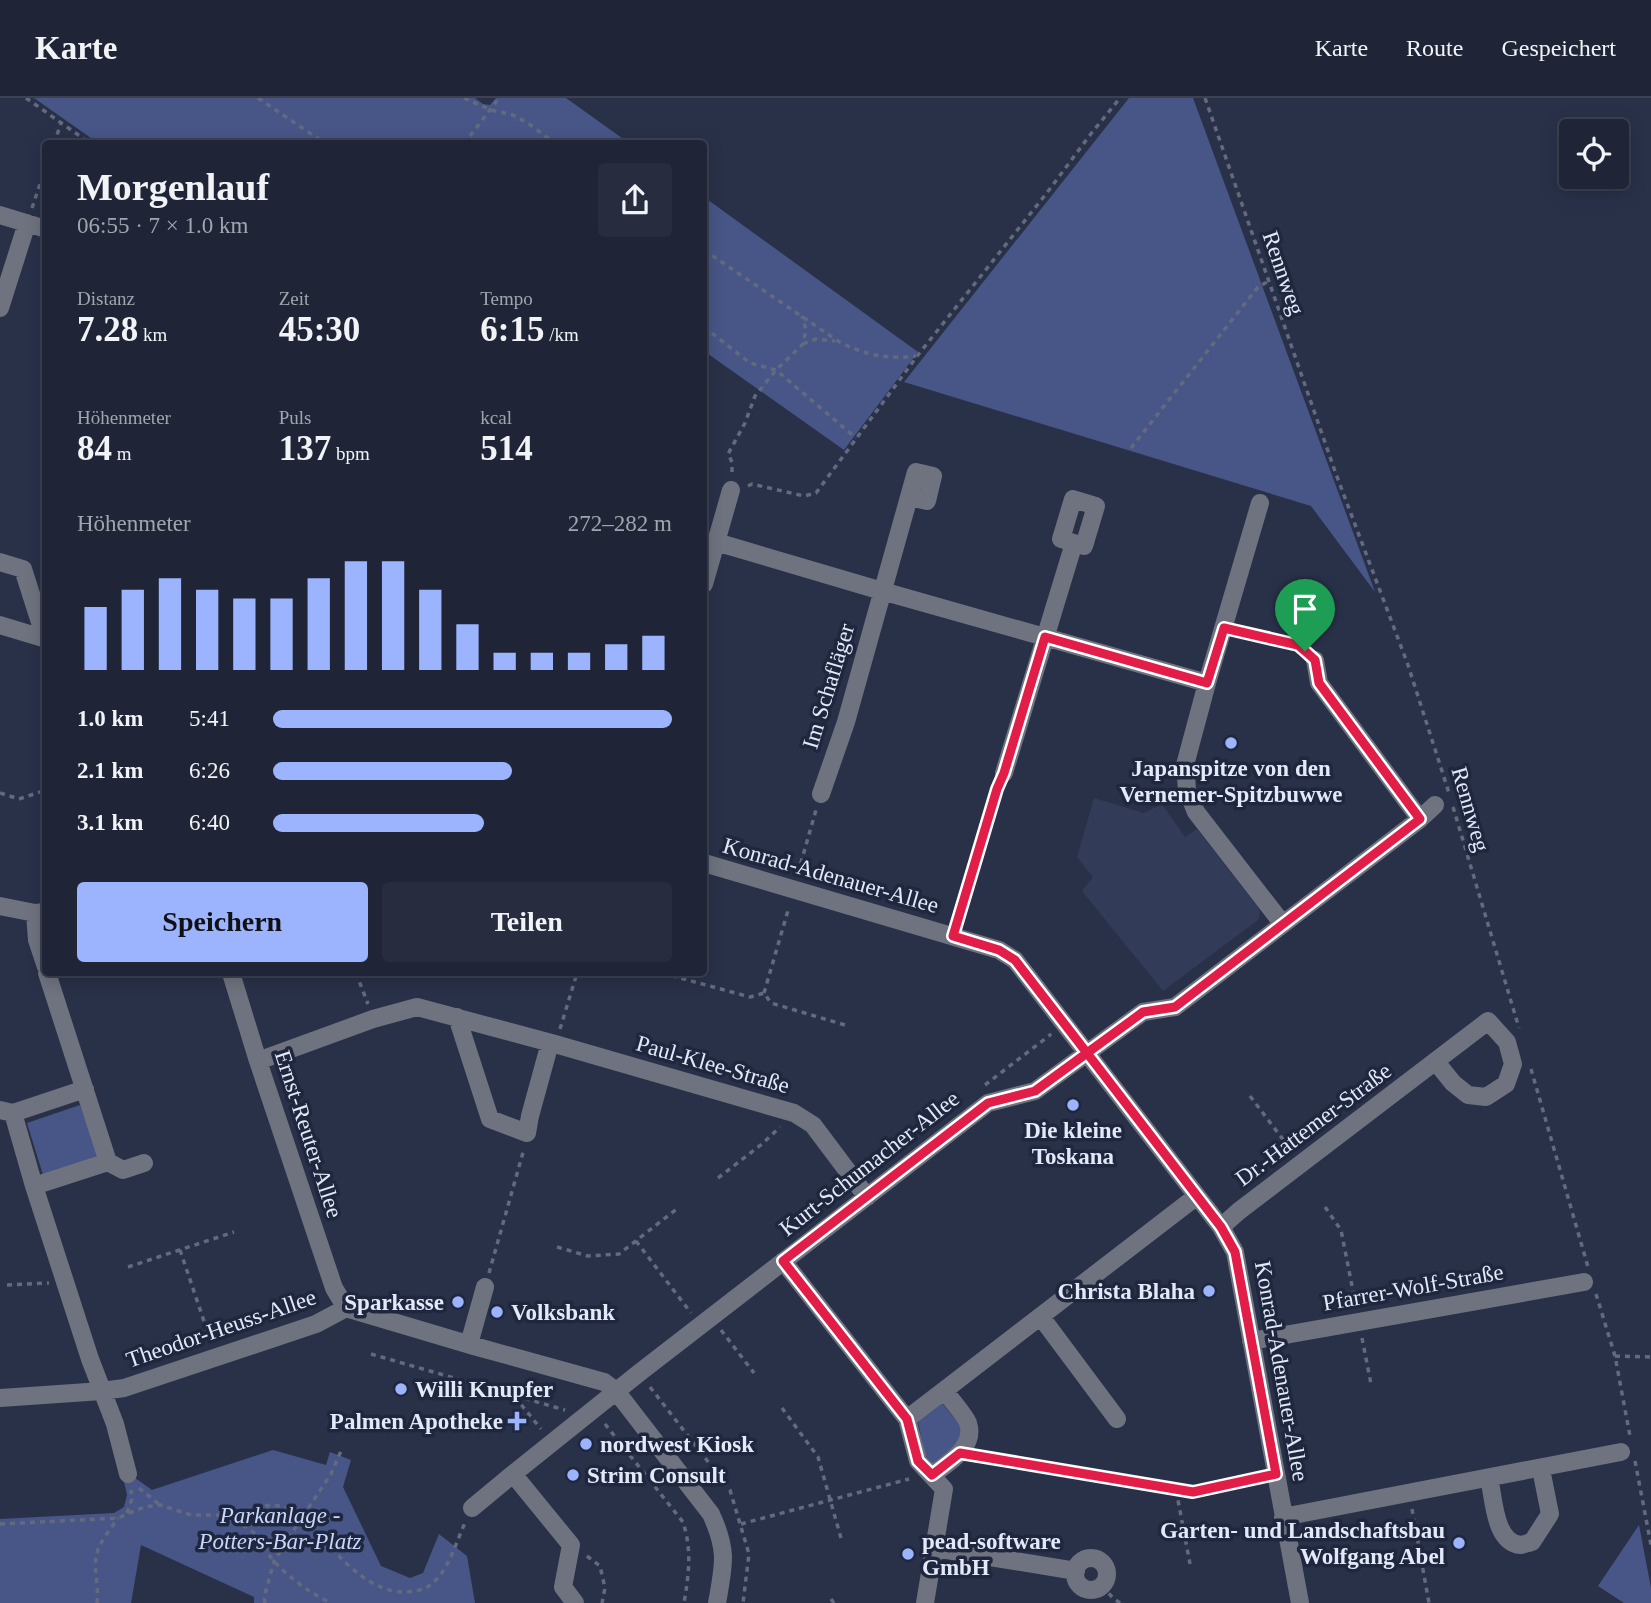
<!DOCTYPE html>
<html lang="de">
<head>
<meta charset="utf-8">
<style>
	:root { --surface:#1f2537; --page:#272d3f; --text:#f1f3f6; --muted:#a1a5ad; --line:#3c4252; --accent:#9cb4fd }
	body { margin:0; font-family:"Times New Roman",serif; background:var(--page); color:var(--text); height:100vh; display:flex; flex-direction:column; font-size:26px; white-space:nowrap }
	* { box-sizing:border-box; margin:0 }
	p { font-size:23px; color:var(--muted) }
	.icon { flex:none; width:38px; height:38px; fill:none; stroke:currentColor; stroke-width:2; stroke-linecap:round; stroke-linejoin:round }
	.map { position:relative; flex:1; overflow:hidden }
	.details { position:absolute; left:42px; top:42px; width:665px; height:836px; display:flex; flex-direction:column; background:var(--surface); border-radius:7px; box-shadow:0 4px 18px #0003,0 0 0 2px var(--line) }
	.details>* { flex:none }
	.fabs { position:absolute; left:1559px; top:21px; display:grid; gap:14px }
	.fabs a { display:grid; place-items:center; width:70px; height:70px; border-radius:7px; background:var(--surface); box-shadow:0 4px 18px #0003,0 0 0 2px var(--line); font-size:35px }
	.pin { position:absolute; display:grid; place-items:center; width:60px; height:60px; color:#fff; margin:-72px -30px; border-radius:50% 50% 50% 0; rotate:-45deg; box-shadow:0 0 7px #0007 }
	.pin .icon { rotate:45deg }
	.round { display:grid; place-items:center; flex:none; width:74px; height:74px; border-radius:7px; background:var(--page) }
	.summary { display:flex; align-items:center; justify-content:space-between; height:119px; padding:0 35px }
	h1 { font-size:38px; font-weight:600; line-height:52px }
	.stats { display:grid; grid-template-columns:repeat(3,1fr); gap:10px; height:119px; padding:7px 35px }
	.stats div { display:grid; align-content:center }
	.stats b { font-size:35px; font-weight:600 }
	.stats small { font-size:19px; font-weight:400 }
	.stats p { font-size:19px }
	.chart { height:196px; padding:14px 35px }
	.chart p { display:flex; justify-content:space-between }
	.chart svg { width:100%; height:126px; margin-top:7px; stroke:var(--accent); stroke-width:6 }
	.action { display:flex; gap:14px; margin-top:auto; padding:14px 35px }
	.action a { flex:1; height:80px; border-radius:7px; background:var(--accent); color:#111; font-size:28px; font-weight:600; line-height:80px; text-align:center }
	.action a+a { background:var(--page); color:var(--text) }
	ul { padding:0 35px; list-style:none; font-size:23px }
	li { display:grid; grid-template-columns:112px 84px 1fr; align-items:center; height:52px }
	li i { height:18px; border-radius:9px; background:var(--accent) }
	header { display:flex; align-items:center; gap:42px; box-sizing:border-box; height:98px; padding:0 35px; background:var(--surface); border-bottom:2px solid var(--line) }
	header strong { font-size:33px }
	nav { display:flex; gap:38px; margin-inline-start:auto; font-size:24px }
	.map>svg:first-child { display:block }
	.built { fill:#323b58 }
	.green { fill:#475687 }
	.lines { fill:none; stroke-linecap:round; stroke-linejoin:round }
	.path { stroke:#636a7f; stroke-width:3.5; stroke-dasharray:5 5; stroke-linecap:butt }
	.minor { stroke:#6f737f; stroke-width:18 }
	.route-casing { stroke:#fff; stroke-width:14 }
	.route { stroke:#e11d48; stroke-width:9 }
	.poi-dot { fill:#9cb4fd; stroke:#1f273e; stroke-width:2.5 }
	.labels { text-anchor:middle; stroke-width:7; stroke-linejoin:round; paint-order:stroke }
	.street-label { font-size:23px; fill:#e3e9f8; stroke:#1f273e }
	.poi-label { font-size:23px; font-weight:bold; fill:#e3e9f8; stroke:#1f273e; text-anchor:start }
	.park-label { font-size:23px; font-style:italic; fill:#cad7fd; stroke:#1f273e }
</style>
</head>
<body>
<header>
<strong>Karte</strong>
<nav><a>Karte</a><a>Route</a><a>Gespeichert</a></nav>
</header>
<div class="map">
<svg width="1651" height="1505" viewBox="0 0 1651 1505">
	<rect width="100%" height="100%" fill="#293149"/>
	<path class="built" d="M1094,700l50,15 18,-9 23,33 12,-8 62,80 1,5 -2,6 -95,71 -81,-100 11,-14 -16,-20z"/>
	<path class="green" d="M34,0h441l8,6 7,1 6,-7h70l63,45h-531z
		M1129,0h64l182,494 -64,-86 -407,-124z
		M704,99l214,155 -74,98 -140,-99z
		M80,1007l19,53 -56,17 -16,-52z
		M942,1305l20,25 -3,19 -24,20 -10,-12 -7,-33z
		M273,1352l53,15 4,-13 21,8 -8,27 38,79 29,12 13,-5 16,-39 28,22 8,47h-221v-6l-113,-52 -10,58h-131v-84l114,-6 10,-6 3,-12 -4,-18 8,-2 21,15z
		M1639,1427l12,63v15h-27l-26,-17z"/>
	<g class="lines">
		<path class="path" d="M26,0l65,46
			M258,0l68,46
			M464,0l27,12 22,5 16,9 27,20
			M1205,0l131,376 72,191 41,128
			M54,46l7,-21
			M464,46l35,-46
			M32,110l14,-42
			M704,152l134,91c23,13 51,19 78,15
			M704,229l46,36 26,7 80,68
			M803,246l13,-5 19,2
			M1131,350l127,-161 11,-6
			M732,374v-10l-4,-8 17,-31 10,-27 21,-26 27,-26 3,-14 -4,-14
			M748,388l4,-2 52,12 12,-3 102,-138 128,-161 44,-59 30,-37
			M1240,534l58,13 5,4
			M0,695l19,6 27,-9
			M1453,709l66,221
			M798,775l18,-63
			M958,823l40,-134
			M356,875l12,31
			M662,875l88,24 14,-4 7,10 74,22
			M764,895l25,-86
			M560,931l17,-56
			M1531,971l57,198
			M985,987l65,-50 -1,-1
			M1250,998l41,54
			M718,1080l44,-34 18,-17
			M1325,1109l16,23 15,76
			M636,1143l55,72
			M557,1149l31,9 31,-2 59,-46
			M180,1152l31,92
			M128,1169l106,-35
			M489,1175l35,-124
			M7,1187l42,-2
			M1596,1196l19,62 15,80
			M721,1232l33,43
			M1362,1240l9,46
			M371,1256l194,56
			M1615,1258l36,1
			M650,1289l80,103 19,64 -6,49
			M515,1299l26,32
			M782,1310l36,49 23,81
			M605,1326l78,98c9,29 6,51 1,81
			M980,1358l213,36 65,-15
			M1635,1363l16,84
			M139,1390l21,17
			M1179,1393l-2,4 13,69
			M1412,1411l17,94
			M127,1415l5,-14 -1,-9
			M225,1418c10,5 21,10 29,17 7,8 12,19 19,27 16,18 37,33 58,43
			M0,1426l118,-6 26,-11 17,-2 30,10h33l46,-10 11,1 22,10 28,-42 10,-23
			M741,1426l168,-45
			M587,1458l13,10 5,22 -3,15
			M1102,1488l11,12 7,5
			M831,1501l3,4
			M97,1505c2,-15 -3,-33 -1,-45 2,-15 14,-28 22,-40
			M265,1505l-1,-5 10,-37 29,-45c25,28 61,77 102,76 11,0 23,-3 30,-11 15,-15 21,-39 30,-58"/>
		<path class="minor" d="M0,117l46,14
			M0,210l27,-85
			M1260,405l-53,180 -22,82 2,25 9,22 86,111
			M716,444l166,49 325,92
			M0,464l23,7 22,69
			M704,486l27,-94
			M0,527l46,14
			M1315,562l4,23 101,136
			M1004,675l70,-230 -13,-4 12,-40 23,7 -12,40 -10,-3
			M821,696l25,-72 70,-250 17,4 -6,25 -18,-4
			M704,765l295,87 16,10 206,267 14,25 65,351
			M0,808l35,7 10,-1
			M35,815l2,27 9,27
			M47,875l61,189
			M231,875l27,88 76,227 12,20
			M457,919l33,102 37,14 3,-17 20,-73
			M258,963l115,-42 44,-12 138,37 239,69 19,12 54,72
			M0,1012l13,3 72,-24
			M13,1015l21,73 56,173 25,65 13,50
			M108,1064l15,8 21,-7
			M34,1088l74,-24
			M1221,1129l18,-16 249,-190 19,21 6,22 -7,20 -20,13 -18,-2 -15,-12 -17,-21
			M783,1163l124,158 11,42 26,28 -19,114
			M1041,1219l76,102
			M1251,1243l333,-59
			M469,1246l16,-57
			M0,1300l102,-7 22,-3 192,-64 30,-16 128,38 130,36 12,9 95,123c17,37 13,50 6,89
			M907,1321l290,-223
			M932,1377c16,-12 44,-28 36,-52 -3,-8 -18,-24 -23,-32
			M1489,1380c5,20 5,65 32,67 1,0 10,-3 11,-3l18,-28 -9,-45
			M472,1410l41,-34
			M1283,1419l338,-65
			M935,1450l141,23
			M1075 1476a16 16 0 1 1 32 0a16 16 0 1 1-32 0Z
			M575,1505l-12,-16 8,-42 -58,-71 126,-101 349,-270 47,-12 108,-79 32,-5 245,-188 15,-14"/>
	</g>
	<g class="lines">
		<g class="route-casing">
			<path id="route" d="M1305,553l-7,-6 -74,-17 -17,55 -162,-46 -41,136 -7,16 -44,147 46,14 16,10 72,93 -52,38 -47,12 -205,158 124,158 11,42 14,14 28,-22 233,39 83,-18 -41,-222 -14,-25 -134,-174 56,-41 32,-5 245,-188 -101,-136 -4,-23 -10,-9"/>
		</g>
		<use href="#route" class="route"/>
	</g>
	<g class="poi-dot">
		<circle cx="1231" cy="645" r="7"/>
		<circle cx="1073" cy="1007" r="7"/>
		<circle cx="1209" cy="1193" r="7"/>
		<circle cx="458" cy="1204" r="7"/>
		<circle cx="497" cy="1214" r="7"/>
		<circle cx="401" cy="1291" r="7"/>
		<path d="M513.5 1312.5h7v7h7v7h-7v7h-7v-7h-7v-7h7z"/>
		<circle cx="586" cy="1346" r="7"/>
		<circle cx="573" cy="1377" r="7"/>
		<circle cx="1459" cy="1445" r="7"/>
		<circle cx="908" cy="1456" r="7"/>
	</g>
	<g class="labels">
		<g class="street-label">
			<text transform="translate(1284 175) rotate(71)" y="8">Rennweg</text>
			<text transform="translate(828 588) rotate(-73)" y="8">Im Schafläger</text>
			<text transform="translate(1471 711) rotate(74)" y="8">Rennweg</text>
			<text transform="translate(831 777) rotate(16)" y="8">Konrad-Adenauer-Allee</text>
			<text transform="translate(713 966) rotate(16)" y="8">Paul-Klee-Straße</text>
			<text transform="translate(1313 1026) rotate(-37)" y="8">Dr.-Hattemer-Straße</text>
			<text transform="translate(309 1036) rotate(72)" y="8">Ernst-Reuter-Allee</text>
			<text transform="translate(869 1065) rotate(-38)" y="8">Kurt-Schumacher-Allee</text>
			<text transform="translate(1413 1189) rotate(-10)" y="8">Pfarrer-Wolf-Straße</text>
			<text transform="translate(221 1230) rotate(-19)" y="8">Theodor-Heuss-Allee</text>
			<text transform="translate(1282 1273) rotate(80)" y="8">Konrad-Adenauer-Allee</text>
		</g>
		<g class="poi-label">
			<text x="1231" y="678" text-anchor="middle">Japanspitze von den<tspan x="1231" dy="26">Vernemer-Spitzbuwwe</tspan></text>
			<text x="1073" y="1040" text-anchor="middle">Die kleine<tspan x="1073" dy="26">Toskana</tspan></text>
			<text x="1195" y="1201" text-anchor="end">Christa Blaha</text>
			<text x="444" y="1212" text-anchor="end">Sparkasse</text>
			<text x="511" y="1222">Volksbank</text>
			<text x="415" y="1299">Willi Knupfer</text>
			<text x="503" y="1331" text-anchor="end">Palmen Apotheke</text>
			<text x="600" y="1354">nordwest Kiosk</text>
			<text x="587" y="1385">Strim Consult</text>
			<text x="1445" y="1440" text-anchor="end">Garten- und Landschaftsbau<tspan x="1445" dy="26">Wolfgang Abel</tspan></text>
			<text x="922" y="1451">pead-software<tspan x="922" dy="26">GmbH</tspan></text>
		</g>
		<g class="park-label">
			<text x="280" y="1425">Parkanlage -<tspan x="280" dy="26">Potters-Bar-Platz</tspan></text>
		</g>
	</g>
</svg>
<div class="fabs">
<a><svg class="icon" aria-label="locate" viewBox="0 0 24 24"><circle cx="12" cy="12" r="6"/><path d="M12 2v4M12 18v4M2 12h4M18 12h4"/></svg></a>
</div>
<div class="pin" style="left:1305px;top:553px;background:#1e9e55"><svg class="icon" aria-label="arrive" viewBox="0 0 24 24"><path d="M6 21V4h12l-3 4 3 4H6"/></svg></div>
<section class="details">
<div class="summary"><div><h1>Morgenlauf</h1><p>06:55 · 7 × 1.0 km</p></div><a class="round"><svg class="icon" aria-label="share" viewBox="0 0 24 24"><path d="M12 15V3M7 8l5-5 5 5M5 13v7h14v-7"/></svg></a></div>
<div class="stats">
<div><p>Distanz</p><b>7.28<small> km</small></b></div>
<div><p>Zeit</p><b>45:30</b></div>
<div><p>Tempo</p><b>6:15<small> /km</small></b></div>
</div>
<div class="stats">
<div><p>Höhenmeter</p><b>84<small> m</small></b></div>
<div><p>Puls</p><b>137<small> bpm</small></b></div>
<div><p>kcal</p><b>514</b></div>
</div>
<div class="chart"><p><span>Höhenmeter</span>272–282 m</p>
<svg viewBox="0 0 160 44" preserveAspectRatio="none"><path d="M5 44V22M15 44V16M25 44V12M35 44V16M45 44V19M55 44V19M65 44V12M75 44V6M85 44V6M95 44V16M105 44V28M115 44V38M125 44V38M135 44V38M145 44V35M155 44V32"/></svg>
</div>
<ul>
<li><b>1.0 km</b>5:41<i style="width:100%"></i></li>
<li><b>2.1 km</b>6:26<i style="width:60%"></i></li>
<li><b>3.1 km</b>6:40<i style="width:53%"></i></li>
</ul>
<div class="action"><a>Speichern</a><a>Teilen</a></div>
</section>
</div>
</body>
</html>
